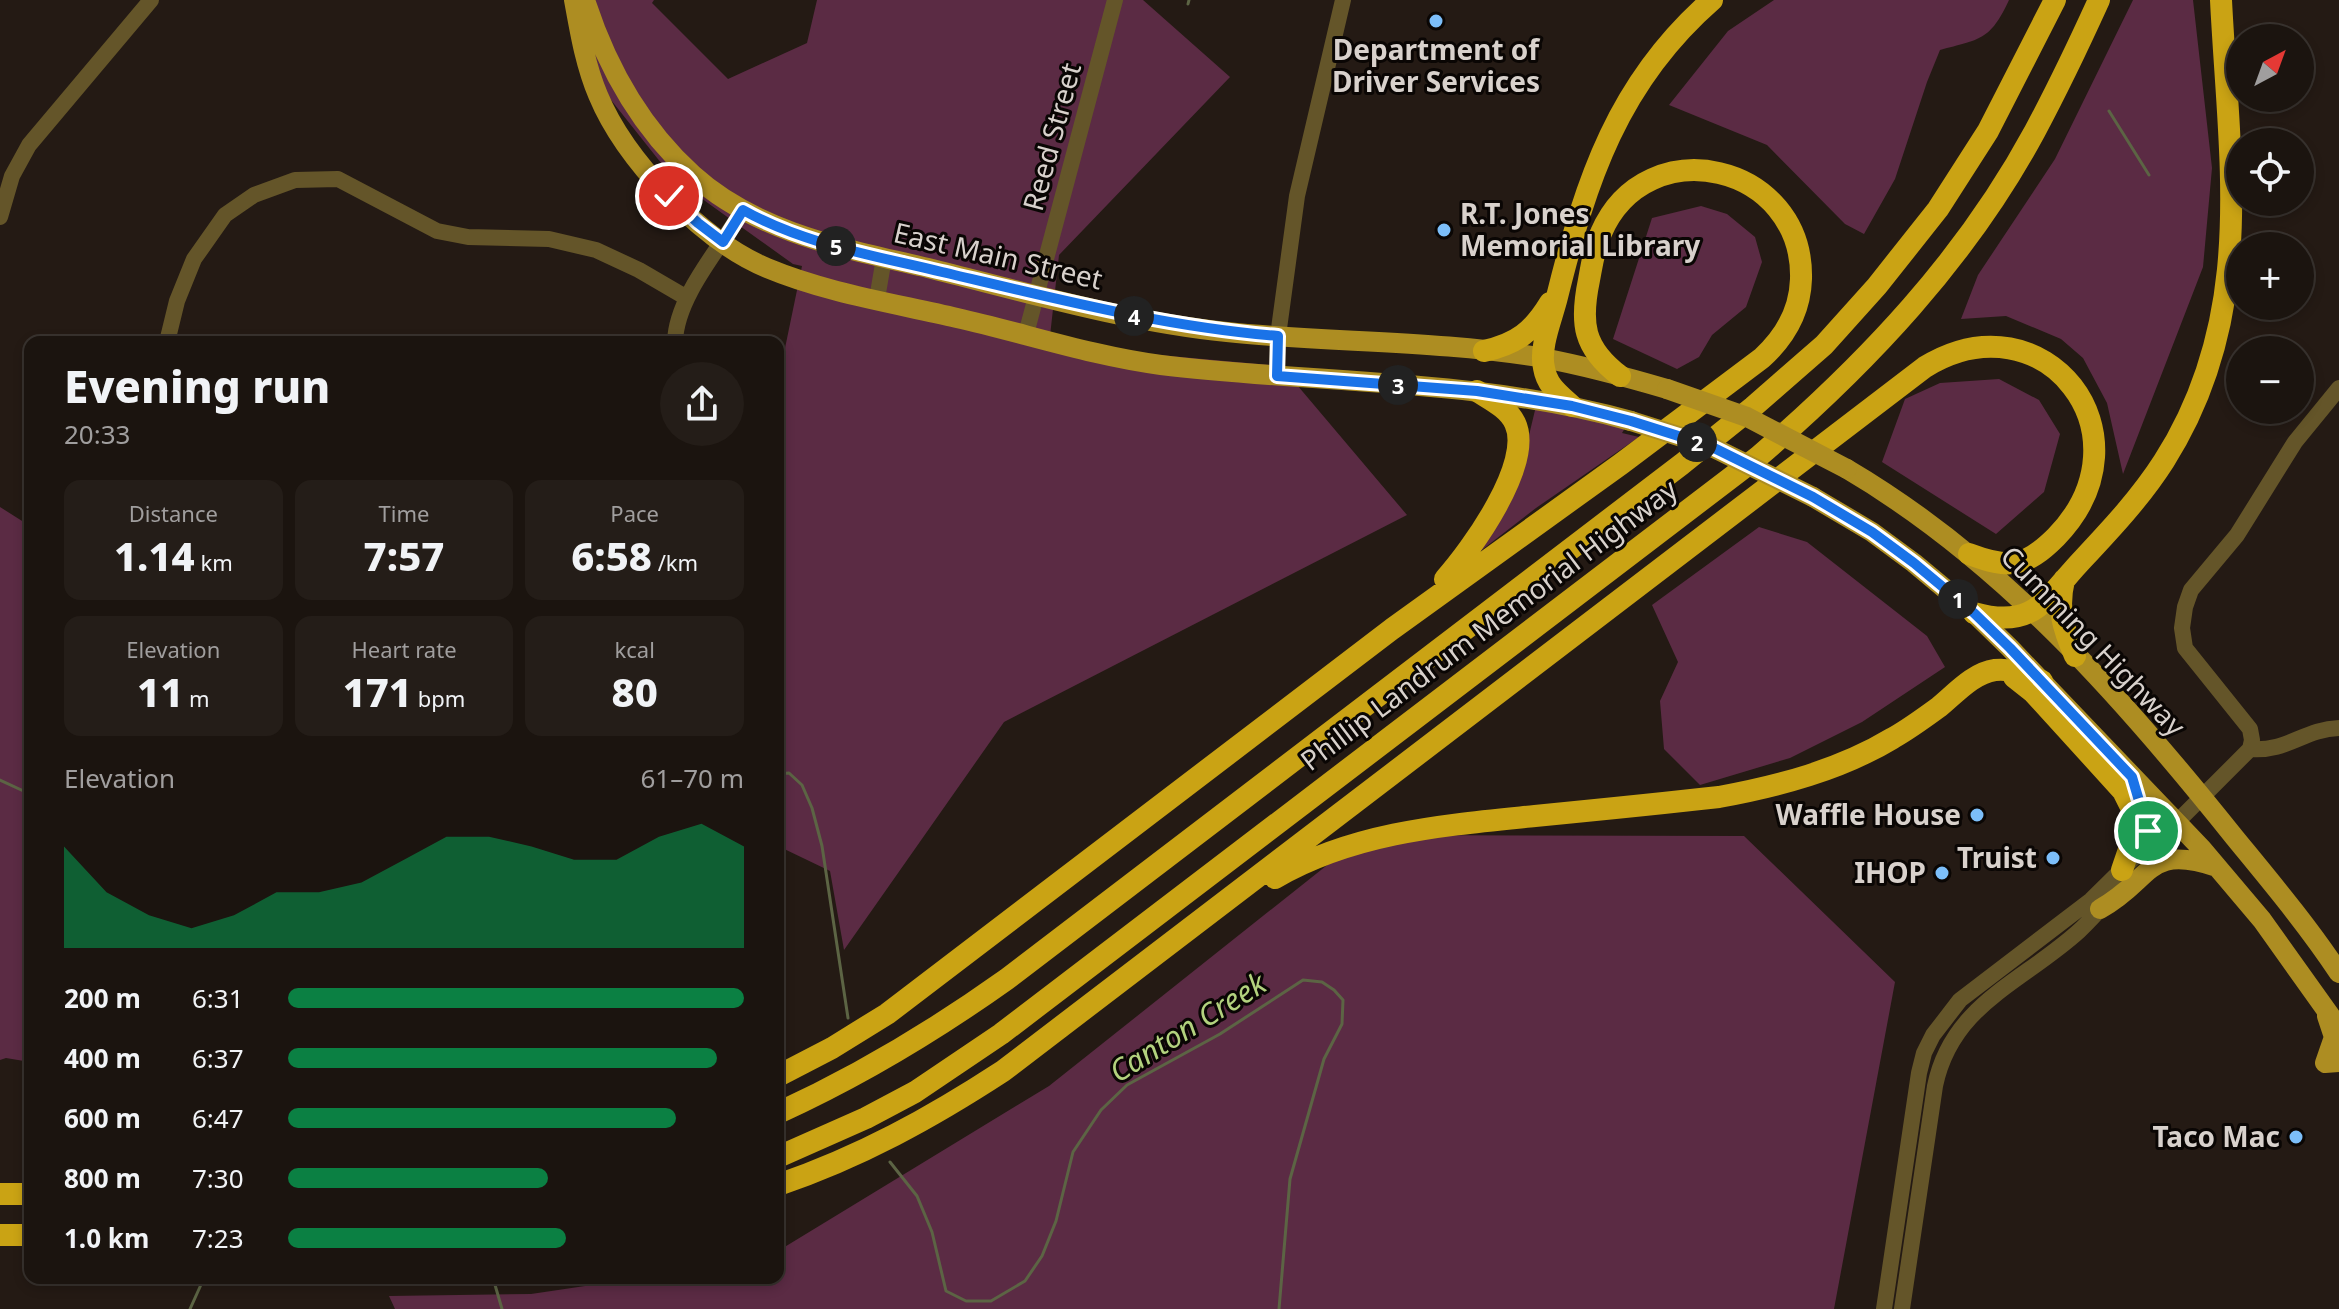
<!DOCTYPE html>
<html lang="en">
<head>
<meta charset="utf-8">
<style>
	:root { --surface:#1b140f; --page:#241d18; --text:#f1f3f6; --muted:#a09e9e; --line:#39332f; --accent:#0b8043 }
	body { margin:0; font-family:"Noto Sans",sans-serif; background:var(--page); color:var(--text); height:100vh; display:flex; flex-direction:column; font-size:30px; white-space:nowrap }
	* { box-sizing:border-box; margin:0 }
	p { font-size:26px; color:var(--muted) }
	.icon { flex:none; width:44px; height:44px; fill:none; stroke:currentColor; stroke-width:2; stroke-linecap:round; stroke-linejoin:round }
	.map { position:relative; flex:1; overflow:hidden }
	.details { position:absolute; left:24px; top:336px; width:760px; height:948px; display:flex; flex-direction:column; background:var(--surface); border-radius:16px; box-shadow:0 4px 12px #0003,0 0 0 2px var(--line) }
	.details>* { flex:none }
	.needle { width:52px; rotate:41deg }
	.fabs { position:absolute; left:2226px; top:24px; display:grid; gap:16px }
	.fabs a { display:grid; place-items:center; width:88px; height:88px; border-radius:50%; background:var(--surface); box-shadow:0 4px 12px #0003,0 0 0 2px var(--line); font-size:40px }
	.pin { position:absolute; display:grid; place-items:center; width:68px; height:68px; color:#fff; margin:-34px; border:4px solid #fff; border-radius:50%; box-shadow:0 2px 8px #0007 }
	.km { position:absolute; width:40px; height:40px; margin:-20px; border-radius:50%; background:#222; color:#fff; font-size:22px; line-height:40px; text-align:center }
	.round { display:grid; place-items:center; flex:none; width:84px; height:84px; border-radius:42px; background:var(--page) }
	.headline { display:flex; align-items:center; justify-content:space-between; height:136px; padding:0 40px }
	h1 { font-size:44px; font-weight:800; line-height:60px }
	.metrics { display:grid; grid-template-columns:repeat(3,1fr); gap:12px; height:136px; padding:8px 40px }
	.metrics div { display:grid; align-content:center; border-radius:16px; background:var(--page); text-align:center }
	.metrics b { font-size:40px; font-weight:800 }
	.metrics small { font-size:22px; font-weight:400 }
	.metrics p { font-size:22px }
	.chart { height:224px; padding:16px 40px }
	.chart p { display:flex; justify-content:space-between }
	.chart svg { width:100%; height:144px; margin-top:8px; fill:var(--accent); opacity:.7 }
	ul { padding:0 40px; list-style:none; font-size:26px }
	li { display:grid; grid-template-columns:128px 96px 1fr; align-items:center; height:60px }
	li i { height:20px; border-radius:10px; background:var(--accent) }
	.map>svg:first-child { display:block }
	.green { fill:#5b2b44 }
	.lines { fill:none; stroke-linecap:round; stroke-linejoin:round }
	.stream { stroke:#5c6444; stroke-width:3 }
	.minor { stroke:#645529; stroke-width:16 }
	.major { stroke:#ad8d22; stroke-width:20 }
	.highway { stroke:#caa314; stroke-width:22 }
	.major-bridge { stroke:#ad8d22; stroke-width:20 }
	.route-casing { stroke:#fff; stroke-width:16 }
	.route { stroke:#1a73e8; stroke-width:10 }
	.poi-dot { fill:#7cbef9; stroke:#0a0604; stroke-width:3 }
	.labels { text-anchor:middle; stroke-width:6; stroke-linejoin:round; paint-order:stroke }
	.poi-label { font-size:28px; font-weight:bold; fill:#d8d1cc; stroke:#0a0604; text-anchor:end }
	.street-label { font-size:28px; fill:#d8d1cc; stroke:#0a0604 }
	.water-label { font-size:30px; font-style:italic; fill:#b3d27e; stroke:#0a0604 }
</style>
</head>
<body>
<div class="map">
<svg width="2339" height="1309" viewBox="0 0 2339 1309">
	<rect width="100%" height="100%" fill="#241a14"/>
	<path class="green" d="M566,0h88l-2,3 76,76 79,-36 10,-43h326l87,77 -171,178 -10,90 232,21 126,149 -403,207 -160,228 -14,-79 -52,-25v-464l24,-116 -9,-2 -120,-86 -89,-112z
		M1774,0h235c-19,41 -29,39 -69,50l-13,32 -32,97 -31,55 -19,-10 -78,-79 -98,-40 59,-74z
		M2133,0h60l19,168 -9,99 -80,207 -16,-71 -24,-45 -22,-19 -55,-23 -45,3 17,-44 77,-116z
		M1701,206l26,8 28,23 7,25 -16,45 -34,28 -13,22 -22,12 -64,-30 39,-121z
		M1999,379l40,21 21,34 -16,58 -48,42 -114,-72 23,-63 35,-16z
		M1536,406l89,22 -3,5 17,4 -103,71 -62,48 51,-104z
		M0,507l30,19v536l-24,-4 -6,2z
		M1759,527l48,15 120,94 18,31 -83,55 -72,36 -90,27 -36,-36 -4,-48 18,-39 -26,-57z
		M1365,835l379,1 151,146 -61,327h-1439l-6,-13 142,-2 108,-16h139v-27l271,-165z"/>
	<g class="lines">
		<path class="stream" d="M1188,4l1,-4
			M2109,111l40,64
			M778,774l11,-1 13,12 10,23 10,38 26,172
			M0,780l30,14
			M890,1162l27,34 15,36 14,59 20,10h25l34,-20 17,-25 14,-35 17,-69 28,-42 26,-25 93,-51 83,-54 19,2 12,8 9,10 -1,24 -18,35 -34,120 -11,130
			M493,1278l9,31
			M190,1309l14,-31"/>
		<path class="minor" d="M0,217l12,-41 17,-31 122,-145
			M877,299l7,-41
			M1026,334l89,-334
			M167,342l10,-41 17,-42 31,-44 29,-20 41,-15 43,-1 99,52 31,6 81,2 47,11 43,20 48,28
			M675,342c1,-45 45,-94 68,-132
			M1277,376l1,-40 19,-140 46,-196
			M2250,749c38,3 54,-20 89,-21
			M1884,1309l35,-236 5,-20 9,-18 27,-35 131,-100 67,-66 18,-11 74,-74 2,-9 -2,-11 -65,-81 -3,-20 3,-21 6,-17 46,-55 58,-93 44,-54
			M1902,1309l33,-223c17,-82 88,-104 144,-155 10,-9 20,-21 30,-31"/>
		<path class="major" d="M574,0c6,33 11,64 24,95 27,65 104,146 169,173 60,25 126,35 190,50 67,15 135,38 204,47 156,19 317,13 470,56
			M585,0c21,65 56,128 108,175 64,58 154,74 235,93 97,24 199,54 299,64 104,11 212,8 316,26 42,8 83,19 124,31
			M1847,469c155,91 277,230 388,369 36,44 73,88 104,135
			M1813,497l59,35 42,31 60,50 36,35 192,201 60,71 77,108
			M2141,803l7,28 -2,16
			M2100,909c53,-29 45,-66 117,-42
			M2327,1016l7,21 -9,26 14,-1"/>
		<path class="highway" d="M1484,351c33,-7 49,-20 66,-48
			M1572,406c-13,-12 -25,-20 -28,-38 -5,-21 8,-50 13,-71 29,-117 61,-215 155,-297
			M1445,579c26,-29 89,-116 70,-156 -7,-15 -24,-23 -38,-32
			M2064,580c-7,29 -1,48 11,76
			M1974,613c61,17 71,-14 109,-54 29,-31 58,-62 81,-98 93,-146 65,-299 57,-461
			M2014,677l19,15 90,99 12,24 1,14 -14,41
			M1275,878c79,-46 171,-53 260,-62 61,-6 122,-12 184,-19 60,-11 121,-27 174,-59 16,-9 31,-20 46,-31 16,-13 34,-34 56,-37 17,-2 32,5 47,11
			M778,1076l54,-28 55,-34 505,-385 229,-165 141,-106c23,-21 38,-46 39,-79 3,-115 -154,-152 -200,-46 -7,15 -9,31 -12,47 -9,43 -6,68 31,96
			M778,1113c81,-37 156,-82 229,-134l675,-515 71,-57 71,-62 53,-59 61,-77 50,-78 67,-131
			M778,1157l88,-39 49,-26 86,-58 757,-577c109,-94 208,-198 277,-326 23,-43 44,-87 64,-131
			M778,1185c82,-28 153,-67 225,-114l922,-704c119,-73 230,68 131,170 -31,31 -47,32 -87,17
			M0,1194h30
			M0,1235h30"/>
		<path class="major-bridge" d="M1667,389l80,28 100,52
			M1631,421l79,25 103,51"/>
	</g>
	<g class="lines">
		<g class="route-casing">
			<path id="route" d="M669,196l29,27 25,19 20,-32c60,34 133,46 199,62 111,26 222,55 336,64l-1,40 200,15 95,15 59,15 79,25 103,51 59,35 42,31 60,50 36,35 122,129 16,54"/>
		</g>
		<use href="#route" class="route"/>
	</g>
	<g class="poi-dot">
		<circle cx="1436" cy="21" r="8"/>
		<circle cx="1444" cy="230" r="8"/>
		<circle cx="1977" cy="815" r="8"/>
		<circle cx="2053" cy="858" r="8"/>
		<circle cx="1942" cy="873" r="8"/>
		<circle cx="2296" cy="1137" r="8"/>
	</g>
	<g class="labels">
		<g class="poi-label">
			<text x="1436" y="60" text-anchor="middle">Department of<tspan x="1436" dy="32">Driver Services</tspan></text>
			<text x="1460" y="224" text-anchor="start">R.T. Jones<tspan x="1460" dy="32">Memorial Library</tspan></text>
			<text x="1961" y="825">Waffle House</text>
			<text x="2037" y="868">Truist</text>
			<text x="1926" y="883">IHOP</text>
			<text x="2280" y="1147">Taco Mac</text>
		</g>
		<g class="street-label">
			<text transform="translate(1052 137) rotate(-75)" y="10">Reed Street</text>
			<text transform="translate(998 256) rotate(13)" y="10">East Main Street</text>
			<text transform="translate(1489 625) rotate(-37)" y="10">Phillip Landrum Memorial Highway</text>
			<text transform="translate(2093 641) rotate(46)" y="10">Cumming Highway</text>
		</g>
		<g class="water-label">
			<text transform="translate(1188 1028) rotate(-32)" y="10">Canton Creek</text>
		</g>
	</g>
</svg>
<div class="fabs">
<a><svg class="needle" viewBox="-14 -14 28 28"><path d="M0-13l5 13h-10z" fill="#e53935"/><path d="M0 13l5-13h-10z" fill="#a09e9e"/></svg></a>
<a><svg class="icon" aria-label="locate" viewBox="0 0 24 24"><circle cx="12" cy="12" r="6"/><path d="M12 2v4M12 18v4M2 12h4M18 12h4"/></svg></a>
<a>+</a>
<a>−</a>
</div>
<div class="pin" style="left:2148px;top:831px;background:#1e9e55"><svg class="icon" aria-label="arrive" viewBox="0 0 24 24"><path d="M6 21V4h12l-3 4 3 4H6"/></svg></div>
<div class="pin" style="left:669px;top:196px;background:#d93025"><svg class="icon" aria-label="check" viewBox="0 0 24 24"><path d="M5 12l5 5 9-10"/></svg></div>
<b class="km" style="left:1958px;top:599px">1</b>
<b class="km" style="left:1697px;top:442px">2</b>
<b class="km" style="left:1398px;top:385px">3</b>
<b class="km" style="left:1134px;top:316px">4</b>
<b class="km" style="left:836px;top:246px">5</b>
<section class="details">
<div class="headline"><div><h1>Evening run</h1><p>20:33</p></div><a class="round"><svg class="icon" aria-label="share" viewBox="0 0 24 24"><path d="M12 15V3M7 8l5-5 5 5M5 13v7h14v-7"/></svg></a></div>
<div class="metrics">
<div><p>Distance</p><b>1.14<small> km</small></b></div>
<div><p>Time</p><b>7:57</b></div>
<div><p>Pace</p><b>6:58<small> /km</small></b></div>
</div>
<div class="metrics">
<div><p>Elevation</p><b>11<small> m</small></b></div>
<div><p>Heart rate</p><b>171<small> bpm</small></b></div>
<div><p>kcal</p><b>80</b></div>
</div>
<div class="chart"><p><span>Elevation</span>61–70 m</p>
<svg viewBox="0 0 160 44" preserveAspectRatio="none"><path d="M0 44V13L10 27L20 34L30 38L40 34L50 27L60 27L70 24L80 17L90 10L100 10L110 13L120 17L130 17L140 10L150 6L160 13V44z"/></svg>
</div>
<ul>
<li><b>200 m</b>6:31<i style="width:100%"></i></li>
<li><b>400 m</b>6:37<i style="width:94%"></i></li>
<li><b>600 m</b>6:47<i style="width:85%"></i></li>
<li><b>800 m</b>7:30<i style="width:57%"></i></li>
<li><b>1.0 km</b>7:23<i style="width:61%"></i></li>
</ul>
</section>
</div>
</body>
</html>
